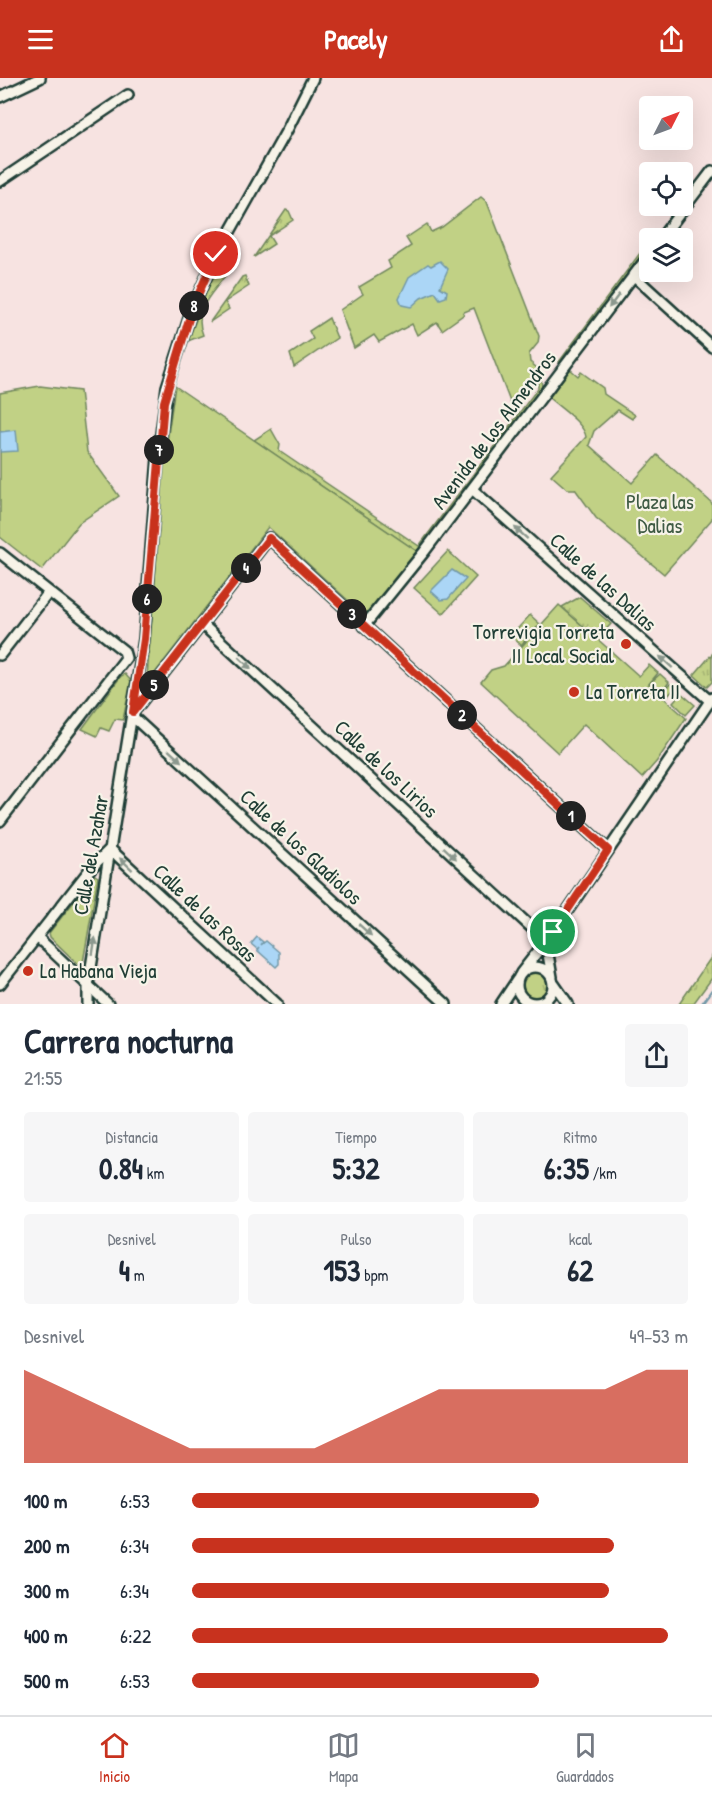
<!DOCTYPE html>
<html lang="es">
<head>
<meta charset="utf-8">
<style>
	:root { --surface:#fff; --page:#f6f6f7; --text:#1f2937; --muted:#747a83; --line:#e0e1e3; --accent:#c8321e }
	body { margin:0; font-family:"Patrick Hand",sans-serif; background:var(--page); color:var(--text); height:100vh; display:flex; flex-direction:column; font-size:22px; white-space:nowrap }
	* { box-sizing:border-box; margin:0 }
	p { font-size:20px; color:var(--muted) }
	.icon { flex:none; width:33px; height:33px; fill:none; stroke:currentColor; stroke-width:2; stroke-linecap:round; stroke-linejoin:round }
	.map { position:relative; height:926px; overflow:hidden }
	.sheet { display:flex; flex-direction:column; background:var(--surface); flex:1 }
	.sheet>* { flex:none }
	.needle { width:39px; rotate:48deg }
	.controls { position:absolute; left:639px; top:18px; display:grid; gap:12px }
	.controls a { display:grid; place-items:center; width:54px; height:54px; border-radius:6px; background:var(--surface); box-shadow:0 6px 24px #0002; font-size:30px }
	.pin { position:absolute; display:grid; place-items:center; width:51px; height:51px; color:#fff; margin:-26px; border:3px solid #fff; border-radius:50%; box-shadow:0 2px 6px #0007 }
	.km { position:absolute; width:30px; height:30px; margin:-15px; border-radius:50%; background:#222; color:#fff; font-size:16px; line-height:30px; text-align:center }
	.round { display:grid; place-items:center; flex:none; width:63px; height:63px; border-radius:6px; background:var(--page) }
	.headline { display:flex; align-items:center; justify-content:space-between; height:102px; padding:0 24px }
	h1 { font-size:33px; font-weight:700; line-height:45px }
	.figures { display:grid; grid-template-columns:repeat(3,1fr); gap:9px; height:102px; padding:6px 24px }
	.figures div { display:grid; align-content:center; border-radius:6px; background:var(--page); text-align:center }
	.figures b { font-size:30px; font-weight:700 }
	.figures small { font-size:16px; font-weight:400 }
	.figures p { font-size:16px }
	.chart { height:168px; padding:12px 24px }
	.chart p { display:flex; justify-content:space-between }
	.chart svg { width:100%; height:108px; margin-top:6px; fill:var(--accent); opacity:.7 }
	ul { padding:0 24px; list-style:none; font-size:20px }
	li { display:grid; grid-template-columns:96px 72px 1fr; align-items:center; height:45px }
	li i { height:15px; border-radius:8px; background:var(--accent) }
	header { display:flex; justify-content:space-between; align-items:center; height:78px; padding:0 24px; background:var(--accent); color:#fff; font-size:27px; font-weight:700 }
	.tabs { display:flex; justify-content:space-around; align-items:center; height:84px; border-top:2px solid var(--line); background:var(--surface); font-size:16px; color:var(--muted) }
	.tabs a { display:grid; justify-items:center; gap:3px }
	.tabs .selected { color:var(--accent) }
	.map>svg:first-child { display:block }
	.grass { fill:url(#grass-tufts); stroke:#70875c; stroke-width:1.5 }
	.park { fill:#c1d185; stroke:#70875c; stroke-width:1.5 }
	.water { fill:#abd6f6; stroke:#7399a8; stroke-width:1.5 }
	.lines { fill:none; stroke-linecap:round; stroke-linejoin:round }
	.stream { stroke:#7399a8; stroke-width:3 }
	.street-casing { stroke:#1f3d34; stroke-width:14 }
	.street { stroke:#f7f3e8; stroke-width:9 }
	.oneway { fill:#8b988e }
	.route-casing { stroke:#fff; stroke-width:12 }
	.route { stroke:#c8321e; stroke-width:8 }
	.poi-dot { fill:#c8321e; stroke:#f7f3e8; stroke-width:2 }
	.labels { text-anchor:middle; stroke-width:4.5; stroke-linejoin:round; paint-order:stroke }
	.street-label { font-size:21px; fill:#1f3d34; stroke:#f7f3e8 }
	.park-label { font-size:21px; fill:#3f5b44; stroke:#f7f3e8 }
	.poi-label { font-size:21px; fill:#1f3d34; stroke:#f7f3e8; text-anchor:start }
</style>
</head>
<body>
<header><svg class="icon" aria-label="menu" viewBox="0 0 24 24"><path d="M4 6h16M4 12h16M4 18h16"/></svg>Pacely<svg class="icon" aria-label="share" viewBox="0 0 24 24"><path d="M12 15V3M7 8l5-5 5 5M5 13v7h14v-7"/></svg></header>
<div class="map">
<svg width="712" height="926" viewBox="0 0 712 926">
	<defs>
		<pattern id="grass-tufts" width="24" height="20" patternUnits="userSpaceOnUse" patternTransform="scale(1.5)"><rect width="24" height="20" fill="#c1d185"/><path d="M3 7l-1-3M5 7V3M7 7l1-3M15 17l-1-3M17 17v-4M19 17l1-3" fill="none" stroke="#a5b473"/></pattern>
	</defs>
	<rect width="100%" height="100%" fill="#f7e3e1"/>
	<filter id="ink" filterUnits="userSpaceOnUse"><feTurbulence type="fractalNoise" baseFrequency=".0167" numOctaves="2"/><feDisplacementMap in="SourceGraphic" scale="12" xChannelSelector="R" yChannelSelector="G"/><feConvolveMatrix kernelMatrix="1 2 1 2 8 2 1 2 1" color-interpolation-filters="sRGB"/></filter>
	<g filter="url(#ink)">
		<path class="grass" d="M286,132l3,1 4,9 -24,16 5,8 -20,13z
			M649,163v4l-89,120 -1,-3z
			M221,192l4,6c-15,20 -32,34 -22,59l-15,6 26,-69z
			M245,198l4,10 -24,16 4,7 -19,13 32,-45z
			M541,299l1,12 -124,163 -164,-112 17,-11 9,16 -1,6 140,95 119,-158v-7z
			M580,519l31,27 -14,15 -35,-32z
			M712,576v28l-5,5 -13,-12z
			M712,878v22l-19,26h-14z
			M520 907a15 15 0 1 1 30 0a15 15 0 1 1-30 0Z"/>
		<path class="park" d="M481,119l6,5 52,134 -1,7 -9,11 1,8 7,6 -2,9 -23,30 -38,-99 -10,4 -1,3 -21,15 -5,-8 -20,13 -5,-11 -33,18 -5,-7 -20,13 -14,-38 23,-16 -4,-7 32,-19 -3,-7 23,-15 -5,-8 21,-14 4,8 11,-5z
			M329,240l8,20 -43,29 -4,-13 23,-15 -4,-8z
			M570,291l8,7 3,-4 22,16 1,6 31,21 -3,4 -14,-9 -24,21 -5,14 43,38 25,-28 55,48v16l-48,55 -68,-56 -21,-29h-8l-16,-14 35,-38c-2,-14 -26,-29 -37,-39z
			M40,308l40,5 7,61 32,44 -40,27 -37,47 -42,-33v-144z
			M175,308l243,166 -53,64 -97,-89 -117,151 -4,-1 18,-221z
			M448,473l28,26 -33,37 -29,-26z
			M559,527l80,71 10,-11 9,8 -10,12 12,-11 9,8 -9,13 10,-11 5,4 -10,11 21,19 -29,43 -15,17 -58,-54 -26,29 -77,-71 10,-12 13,-4z
			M530,537l10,9 -19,21 -10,-9z
			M125,596l6,7 -8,39 -8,-1 -6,12 -8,-3 -4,8 -15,-7 39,-53z
			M681,615l14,12 -9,10 -13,-13z
			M95,797l3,2 -16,91 -32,-31 -1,-4z"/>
		<path class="water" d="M440,183l8,8 -8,18 7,4 -1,6 -6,2 -5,-7 -14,6 -10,9 -9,-2 -3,-7 10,-21 19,-13 3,2z
			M16,352l2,21 -18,1v-20z
			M452,492l14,9 -18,20 -7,1 -10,-9z
			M257,859l6,5 -2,3 5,-4 13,11v12l-3,3 -19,-17 2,-3 -2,2 -6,-5z"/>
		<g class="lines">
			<path class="stream" d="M702,926l10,-14"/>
			<g class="street-casing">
				<path id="street" d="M0,19l40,-19
					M0,103l128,-86
					M661,160l51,-67
					M633,197l79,72
					M472,411l238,212
					M0,475l124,98 2,7 -126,163
					M202,546l343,316
					M364,548l60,-74 226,-298
					M0,577l49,-63
					M135,632l134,-172 339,312
					M132,638l314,288
					M110,771l167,155
					M552,856l-4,20 4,23
					M37,859l71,67
					M517 907a18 18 0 1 1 36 0a18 18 0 1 1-36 0Z
					M521,895l32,-41 159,-234
					M0,906l91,-116 19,-19
					M554,906l14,20
					M88,926v-18l56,-347 14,-182 9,-70 25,-78 22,-49 73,-130 26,-52
					M501,926l16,-24"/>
			</g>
			<use href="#street" class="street"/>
		</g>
		<defs><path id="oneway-solid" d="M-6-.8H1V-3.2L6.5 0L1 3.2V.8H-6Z" transform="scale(1.5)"/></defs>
		<g class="oneway">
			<use href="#oneway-solid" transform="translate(614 223) rotate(127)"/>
			<use href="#oneway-solid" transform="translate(521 455) rotate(-138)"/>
			<use href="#oneway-solid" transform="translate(666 584) rotate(-138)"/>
			<use href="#oneway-solid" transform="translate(245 585) rotate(43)"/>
			<use href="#oneway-solid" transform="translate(175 678) rotate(42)"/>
			<use href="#oneway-solid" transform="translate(450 775) rotate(43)"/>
			<use href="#oneway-solid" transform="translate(126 786) rotate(-137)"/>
			<use href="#oneway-solid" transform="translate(365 852) rotate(42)"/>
			<use href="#oneway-solid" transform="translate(94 868) rotate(-81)"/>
		</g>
	</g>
	<g class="lines" filter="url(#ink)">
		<g class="route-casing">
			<path id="route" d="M216,176l-24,55 -28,93 -20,237 -11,73 136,-174 339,312 -55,82"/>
		</g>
		<use href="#route" class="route"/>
	</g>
	<g class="poi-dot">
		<circle cx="626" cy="566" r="6"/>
		<circle cx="574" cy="614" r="6"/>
		<circle cx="28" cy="893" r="6"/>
	</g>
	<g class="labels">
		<g class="street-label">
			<text transform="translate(494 352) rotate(-53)" y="7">Avenida de los Almendros</text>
			<text transform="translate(603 504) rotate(42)" y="7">Calle de las Dalias</text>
			<text transform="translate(386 691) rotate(43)" y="7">Calle de los Lirios</text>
			<text transform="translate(301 769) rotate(43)" y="7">Calle de los Gladiolos</text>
			<text transform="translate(91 777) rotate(-80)" y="7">Calle del Azahar</text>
			<text transform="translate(205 835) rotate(43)" y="7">Calle de las Rosas</text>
		</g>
		<g class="park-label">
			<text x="660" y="431">Plaza las<tspan x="660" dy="24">Dalias</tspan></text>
		</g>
		<g class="poi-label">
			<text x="614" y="561" text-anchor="end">Torrevigia Torreta<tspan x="614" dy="24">II Local Social</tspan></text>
			<text x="586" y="621">La Torreta II</text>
			<text x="40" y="900">La Habana Vieja</text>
		</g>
	</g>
</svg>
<div class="controls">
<a><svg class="needle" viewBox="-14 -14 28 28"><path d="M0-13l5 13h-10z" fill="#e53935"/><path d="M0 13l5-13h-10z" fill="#747a83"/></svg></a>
<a><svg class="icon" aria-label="locate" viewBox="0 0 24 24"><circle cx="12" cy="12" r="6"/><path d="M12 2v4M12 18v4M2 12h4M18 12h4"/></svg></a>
<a><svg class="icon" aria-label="layers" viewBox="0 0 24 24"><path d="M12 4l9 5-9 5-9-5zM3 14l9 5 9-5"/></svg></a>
</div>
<div class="pin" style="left:553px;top:854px;background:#1e9e55"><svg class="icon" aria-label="arrive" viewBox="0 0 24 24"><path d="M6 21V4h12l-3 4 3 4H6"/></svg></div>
<div class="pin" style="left:216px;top:176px;background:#d93025"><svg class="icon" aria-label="check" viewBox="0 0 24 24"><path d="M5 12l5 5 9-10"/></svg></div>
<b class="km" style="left:571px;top:738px">1</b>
<b class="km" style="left:462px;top:637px">2</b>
<b class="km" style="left:352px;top:536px">3</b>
<b class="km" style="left:246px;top:490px">4</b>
<b class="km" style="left:154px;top:607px">5</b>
<b class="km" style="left:147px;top:521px">6</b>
<b class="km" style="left:159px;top:372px">7</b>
<b class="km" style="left:194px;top:228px">8</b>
</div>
<section class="sheet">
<div class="headline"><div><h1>Carrera nocturna</h1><p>21:55</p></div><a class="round"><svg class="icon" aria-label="share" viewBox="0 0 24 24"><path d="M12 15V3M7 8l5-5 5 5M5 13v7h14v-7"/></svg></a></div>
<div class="figures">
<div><p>Distancia</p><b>0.84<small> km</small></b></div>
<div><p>Tiempo</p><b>5:32</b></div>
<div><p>Ritmo</p><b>6:35<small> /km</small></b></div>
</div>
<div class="figures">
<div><p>Desnivel</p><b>4<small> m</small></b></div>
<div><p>Pulso</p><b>153<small> bpm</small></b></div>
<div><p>kcal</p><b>62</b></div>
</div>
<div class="chart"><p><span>Desnivel</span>49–53 m</p>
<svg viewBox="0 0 160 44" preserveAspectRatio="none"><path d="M0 44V6L10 14L20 22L30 30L40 38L50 38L60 38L70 38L80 30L90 22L100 14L110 14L120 14L130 14L140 14L150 6L160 6V44z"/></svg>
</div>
<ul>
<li><b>100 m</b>6:53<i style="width:70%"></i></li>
<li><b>200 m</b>6:34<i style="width:85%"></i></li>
<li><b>300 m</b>6:34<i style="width:84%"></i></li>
<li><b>400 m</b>6:22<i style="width:96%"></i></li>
<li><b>500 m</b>6:53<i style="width:70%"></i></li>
</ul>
</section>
<nav class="tabs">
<a class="selected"><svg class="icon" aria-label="home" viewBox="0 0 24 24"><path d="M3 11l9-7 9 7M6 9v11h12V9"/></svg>Inicio</a>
<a><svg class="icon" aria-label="map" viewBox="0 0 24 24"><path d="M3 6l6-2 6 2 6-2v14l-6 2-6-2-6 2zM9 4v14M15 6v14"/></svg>Mapa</a>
<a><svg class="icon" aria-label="saved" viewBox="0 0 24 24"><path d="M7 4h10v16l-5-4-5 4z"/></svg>Guardados</a>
</nav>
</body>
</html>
